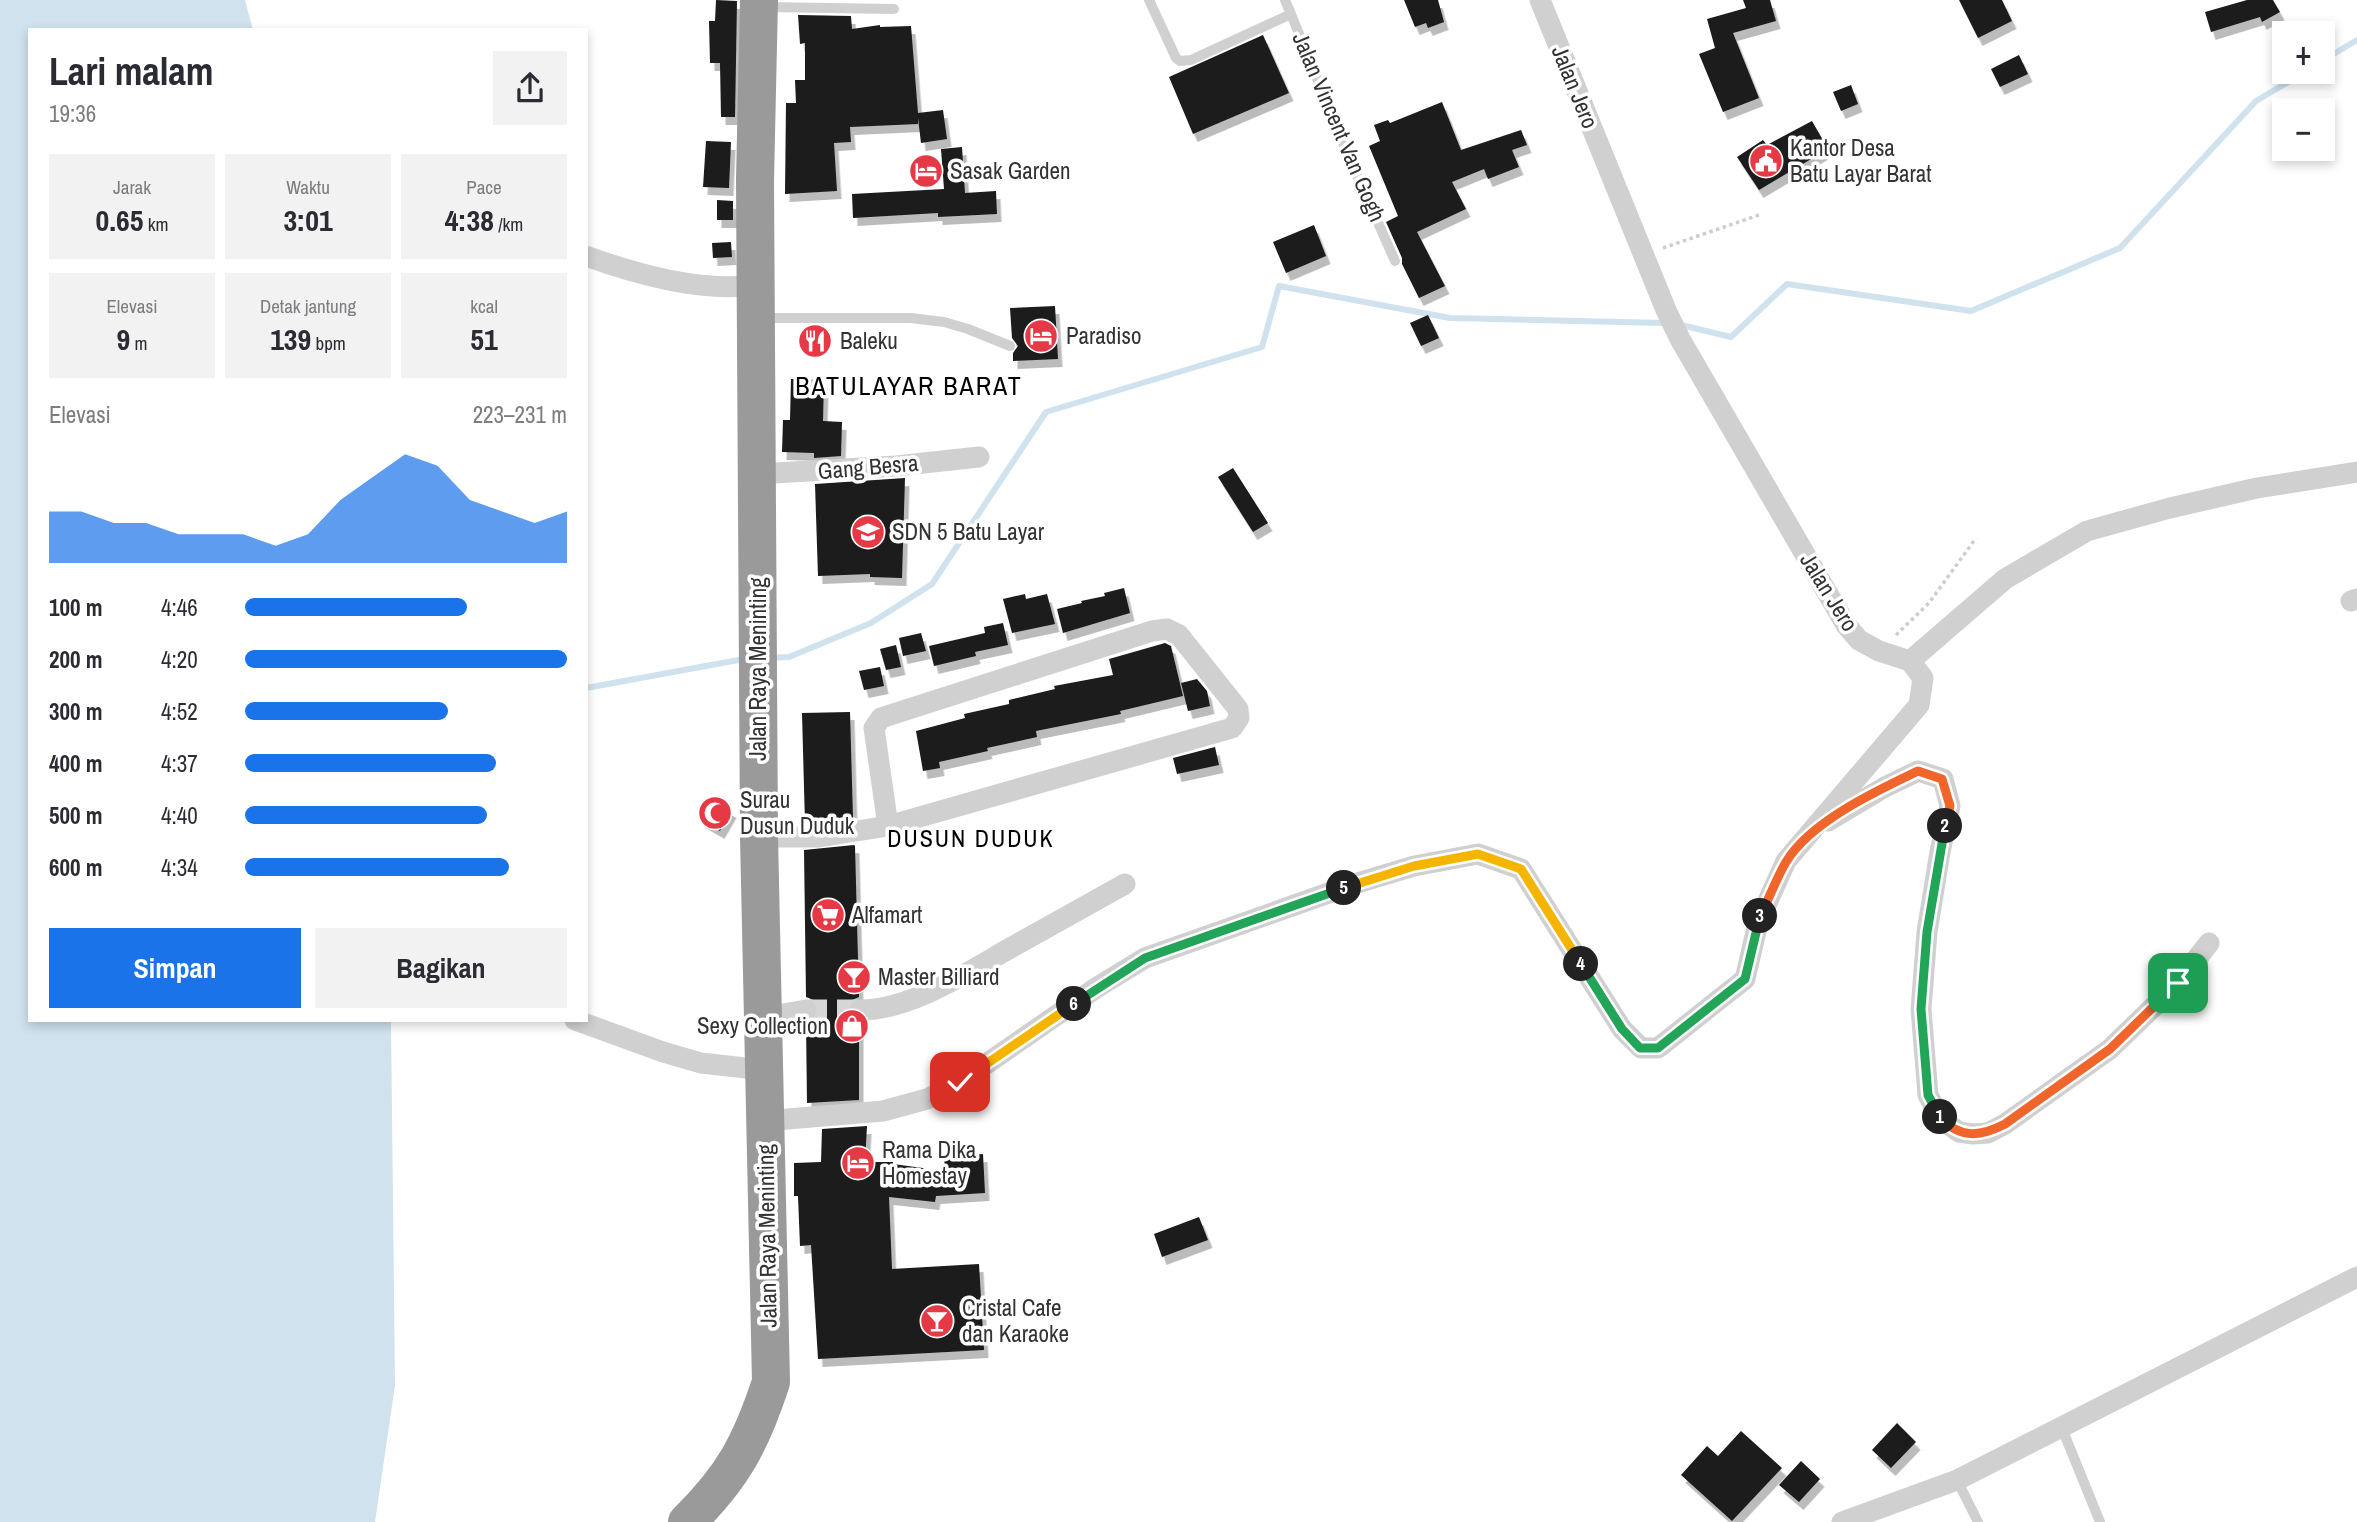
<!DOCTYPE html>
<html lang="id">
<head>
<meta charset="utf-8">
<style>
	:root { --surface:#fff; --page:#f2f2f3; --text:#2b2b33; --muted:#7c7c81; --accent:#1a73e8 }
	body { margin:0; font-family:"Archivo Narrow",sans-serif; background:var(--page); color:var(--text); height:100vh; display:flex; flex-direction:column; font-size:26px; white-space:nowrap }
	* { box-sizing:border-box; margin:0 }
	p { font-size:23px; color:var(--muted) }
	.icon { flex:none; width:38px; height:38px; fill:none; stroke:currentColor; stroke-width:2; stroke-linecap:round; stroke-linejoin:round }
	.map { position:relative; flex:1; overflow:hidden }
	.panel { position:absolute; left:28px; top:28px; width:560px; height:994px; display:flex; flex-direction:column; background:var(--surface); border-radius:0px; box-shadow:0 4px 10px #0003 }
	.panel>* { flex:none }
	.controls { position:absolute; left:2272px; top:21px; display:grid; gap:14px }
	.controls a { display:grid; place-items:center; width:63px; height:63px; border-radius:0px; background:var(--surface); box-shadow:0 4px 10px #0003; font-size:35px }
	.pin { position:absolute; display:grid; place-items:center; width:60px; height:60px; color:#fff; margin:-30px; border-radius:14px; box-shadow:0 4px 10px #0006 }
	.km { position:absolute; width:35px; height:35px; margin:-18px; border-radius:50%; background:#222; color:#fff; font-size:19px; line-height:35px; text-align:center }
	.round { display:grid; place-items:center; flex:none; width:74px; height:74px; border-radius:0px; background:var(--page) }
	.overview { display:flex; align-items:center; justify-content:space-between; height:119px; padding:0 21px }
	h1 { font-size:38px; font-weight:800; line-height:52px }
	.figures { display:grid; grid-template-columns:repeat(3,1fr); gap:10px; height:119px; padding:7px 21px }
	.figures div { display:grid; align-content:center; border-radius:0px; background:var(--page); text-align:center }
	.figures b { font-size:30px; font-weight:800 }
	.figures small { font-size:19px; font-weight:400 }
	.figures p { font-size:19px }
	.chart { height:196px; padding:14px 21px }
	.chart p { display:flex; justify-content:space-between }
	.chart svg { width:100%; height:126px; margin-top:7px; fill:var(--accent); opacity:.7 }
	.button { display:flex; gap:14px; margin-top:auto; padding:14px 21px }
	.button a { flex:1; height:80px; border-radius:0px; background:var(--accent); color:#fff; font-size:28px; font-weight:800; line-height:80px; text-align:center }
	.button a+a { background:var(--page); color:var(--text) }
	ul { padding:0 21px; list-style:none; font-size:23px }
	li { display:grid; grid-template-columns:112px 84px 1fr; align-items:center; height:52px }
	li i { height:18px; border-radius:9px; background:var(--accent) }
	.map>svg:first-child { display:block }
	.water { fill:#cfe2ee }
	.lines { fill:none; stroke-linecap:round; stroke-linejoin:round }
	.stream { stroke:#cfe2ee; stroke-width:6 }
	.building { fill:#1a1a1a; filter:url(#shadow) }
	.street-tunnel { stroke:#d6d6d6; stroke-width:21; stroke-dasharray:21 10; stroke-linecap:butt }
	.path { stroke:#cdcdcd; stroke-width:3.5; stroke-dasharray:3.5 3.5; stroke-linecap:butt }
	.lane { stroke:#d0d0d0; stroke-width:10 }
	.street { stroke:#d0d0d0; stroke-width:21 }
	.highway { stroke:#9a9a9a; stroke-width:38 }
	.split-1-casing { stroke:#fff; stroke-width:14 }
	.split-2-casing { stroke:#fff; stroke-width:14 }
	.split-3-casing { stroke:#fff; stroke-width:14 }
	.split-4-casing { stroke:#fff; stroke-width:14 }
	.split-5-casing { stroke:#fff; stroke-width:14 }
	.split-6-casing { stroke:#fff; stroke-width:14 }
	.split-7-casing { stroke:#fff; stroke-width:14 }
	.split-1 { stroke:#f0652b; stroke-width:9 }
	.split-2 { stroke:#22a559; stroke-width:9 }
	.split-3 { stroke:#f0652b; stroke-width:9 }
	.split-4 { stroke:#22a559; stroke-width:9 }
	.split-5 { stroke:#f5b400; stroke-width:9 }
	.split-6 { stroke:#22a559; stroke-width:9 }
	.split-7 { stroke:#f5b400; stroke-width:9 }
	.labels { text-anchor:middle; stroke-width:7; stroke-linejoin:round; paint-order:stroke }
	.street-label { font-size:23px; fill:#333; stroke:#fff }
	.poi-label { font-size:23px; fill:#333; stroke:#fff; text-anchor:start }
	.neighbourhood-label { font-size:24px; letter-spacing:2px; fill:#000; stroke:#fff }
	.quarter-label { font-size:26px; letter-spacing:2px; fill:#000; stroke:#fff }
</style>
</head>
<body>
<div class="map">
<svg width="2357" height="1522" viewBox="0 0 2357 1522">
	<defs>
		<filter id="shadow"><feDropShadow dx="4.5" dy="8" stdDeviation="0" flood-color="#0004"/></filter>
	</defs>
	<rect width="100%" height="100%" fill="#fff"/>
	<path class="water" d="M0,0h245l8,30h-223v990h361l4,365 -20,137h-375z"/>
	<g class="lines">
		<path class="stream" d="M2322,61l35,-21
			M1677,324l54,13 56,-53 184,27 149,-63 136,-147 49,-29
			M769,658l20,-1 82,-34 61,-39 114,-172 216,-65 17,-61 171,32 216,5
			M586,688l158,-29"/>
	</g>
	<path class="building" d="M716,0l21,1 -2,116h-14l-1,-54h-10l-1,-42h6z
		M1404,0h34l6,22 -16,6 -2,-5 -11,4z
		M1743,0h27l6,21 -43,12 26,65 -36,14 -24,-58 16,-6 -8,-29 39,-11z
		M1959,0h43l10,21 -34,17z
		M2247,0h26l7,12 -18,10 -2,-5 -49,15 -6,-20z
		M798,15l53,1 1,13 28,-4v2l31,-1 7,87 25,-3 4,29 -26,4 -3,-25v6l-68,3 1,15 -17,1 3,48 -52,3 1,-91h10l-1,-23h10v-37l-5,1z
		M1263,35l26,58 -96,41 -24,-57z
		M2019,55l9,19 -28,13 -9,-18z
		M1851,85l7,19 -17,7 -8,-19z
		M1442,102l19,48 60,-20 6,15 -15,5 7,17 -31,12 -4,-10 -32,13 14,27 -49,23 28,54 -26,12 -17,-34v-6l-16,-36 12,-6 -29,-70 11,-5 -6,-16 14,-5 2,3z
		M1812,121l16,28 -69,41 -22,-33 26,-17 4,5z
		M706,141l25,1 -2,46 -26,-1z
		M962,147l3,46 31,-2 1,23 -59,3v-4l-85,5 -1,-24 92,-5 -3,-40z
		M717,200l16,1v19h-16z
		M1314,225l12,31 -40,17 -13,-31z
		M731,242l1,15 -19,1 -1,-15z
		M1055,306l3,53 -45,2v-8l5,-7 -6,-8 -2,-30z
		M1428,315l11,23 -18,8 -11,-23z
		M791,379l33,1 -1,41 19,1 -1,34 -27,2v-5l-32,-1 1,-32h7z
		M1233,468l35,55 -15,9 -35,-55z
		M905,478l-3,100 -32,-1v-3l-52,2 -3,-92z
		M1124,588l6,25 -67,20 -6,-24 25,-6 -1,-2 24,-5 -1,-3z
		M1025,594l1,5 21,-5 8,30 -43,9 -9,-34z
		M1003,623l5,22 -33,7 1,4 -42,10 -5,-20 56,-13 -1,-6z
		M921,633l5,18 -23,5 -4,-18z
		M1165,643l6,3 12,50 -63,15 1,3 -85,17 1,6 -50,11 1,3 -49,11 1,6 -17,3 -7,-40 49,-13 -1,-4 45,-10v-4l46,-11 -1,-3 59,-11 -4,-16z
		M896,645l5,22 -15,3 -6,-21z
		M880,667l4,19 -20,4 -5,-19z
		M1197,679l10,12 3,15 -22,5 -7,-28z
		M850,712l3,106 -48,6 -3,-111z
		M1215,747l4,18 -42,9 -4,-16z
		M714,800l18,10 -12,21 -19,-11z
		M854,845l1,1 4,151 -7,3 -5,10 3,8 9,5v77l-52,3 -1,-80 9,-4 4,-11 -3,-7 -10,-4 -2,-147z
		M867,1126l-2,36h28v2l52,7 -1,-14 39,-3 2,39 -49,3 -1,6 -46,-5 3,72 87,-5 5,86 -166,9 -7,-114 -11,1 -2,-50h-4v-33l27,-1 1,-33z
		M1199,1217l9,23 -46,17 -8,-23z
		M1897,1423l19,19 -25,26 -19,-18z
		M1741,1431l41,37 -50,53 -51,-46 26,-29 11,10z
		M1801,1461l19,18 -21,23 -20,-17z"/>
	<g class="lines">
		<path class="street-tunnel" d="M806,1010h54"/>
		<path class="path" d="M1663,248l96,-33
			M1896,635l33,-32 47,-65"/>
		<path class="lane" d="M1149,0l27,58 4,3 11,-1 100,-46 56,139 48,108
			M1285,0l6,14
			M764,7l130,2
			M763,318h148l33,4 24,7 42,17
			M2061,1426l39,96
			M1957,1480l21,42"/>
		<path class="street" d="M586,256c49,18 120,38 172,28
			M757,474l139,-8 83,-9
			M2351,601l6,-2
			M1910,661l95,-82 82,-48 83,-23 87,-20 100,-16
			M1828,821l57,-34 33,-16 25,8 7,27 -10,46 -13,80 -6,77 7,86 13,24 18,13 14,2 15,-1 17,-9 105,-75 68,-66 31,-40
			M759,837h60l69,-11 344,-98 7,-10 -1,-9 -59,-74 -12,-6 -15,2 -265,85 -6,2 -7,10 14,98
			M860,1010c51,0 108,-38 152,-63 37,-21 75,-42 113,-63
			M762,1018l44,-8
			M575,1020l88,32 38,11 63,7
			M764,1121l119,-10 44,-12 33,-17 136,-94 49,-30 209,-74 60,-18 64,-12 43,15 101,160 19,19h17l87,-69 13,-56 28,-62 133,-156 4,-27 -13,-17 -31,-10 -20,-11 -13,-15 -166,-286 -14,-29 -126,-310
			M1842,1522l115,-42 400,-203"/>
		<path class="highway" d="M687,1522c46,-45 64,-79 84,-140l-12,-545 -4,-657 4,-180"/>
	</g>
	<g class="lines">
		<g class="split-1-casing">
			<path id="split-1" d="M1940,1117c20,22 40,20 65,7l105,-75 68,-66"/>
		</g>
		<g class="split-2-casing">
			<path id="split-2" d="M1940,1117l-12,-22 -7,-86 6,-77 18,-106"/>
		</g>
		<g class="split-3-casing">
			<path id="split-3" d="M1760,916c9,-17 16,-37 26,-54 24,-40 90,-71 132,-91l24,8 8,27 -5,20"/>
		</g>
		<g class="split-4-casing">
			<path id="split-4" d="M1581,964l41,65 18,19h18l87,-69 15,-63"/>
		</g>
		<g class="split-5-casing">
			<path id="split-5" d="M1344,888l70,-22 64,-12 43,15 60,95"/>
		</g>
		<g class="split-6-casing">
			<path id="split-6" d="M1074,1004l71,-46 199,-70"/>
		</g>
		<g class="split-7-casing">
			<path id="split-7" d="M960,1082l114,-78"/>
		</g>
		<use href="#split-1" class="split-1"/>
		<use href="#split-2" class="split-2"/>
		<use href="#split-3" class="split-3"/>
		<use href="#split-4" class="split-4"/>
		<use href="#split-5" class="split-5"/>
		<use href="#split-6" class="split-6"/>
		<use href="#split-7" class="split-7"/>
	</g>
	<defs>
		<g id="civic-disc" transform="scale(1.75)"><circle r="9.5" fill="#e63946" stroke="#fff"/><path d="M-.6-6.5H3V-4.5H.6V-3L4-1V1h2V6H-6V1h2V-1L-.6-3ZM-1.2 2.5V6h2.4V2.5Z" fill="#fff"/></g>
		<g id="hotel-disc" transform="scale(1.75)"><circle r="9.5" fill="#e63946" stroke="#fff"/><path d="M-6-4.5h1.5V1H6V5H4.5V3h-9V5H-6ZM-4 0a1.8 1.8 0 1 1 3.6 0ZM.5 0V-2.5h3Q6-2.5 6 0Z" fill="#fff"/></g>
		<g id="restaurant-disc" transform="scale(1.75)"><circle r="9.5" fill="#e63946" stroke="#fff"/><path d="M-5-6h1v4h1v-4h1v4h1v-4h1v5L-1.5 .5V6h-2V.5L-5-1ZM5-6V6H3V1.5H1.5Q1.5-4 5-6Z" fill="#fff"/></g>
		<g id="school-disc" transform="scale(1.75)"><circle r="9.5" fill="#e63946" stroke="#fff"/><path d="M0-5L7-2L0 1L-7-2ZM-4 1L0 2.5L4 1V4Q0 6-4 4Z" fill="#fff"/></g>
		<g id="mosque-disc" transform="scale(1.75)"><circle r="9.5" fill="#e63946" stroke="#fff"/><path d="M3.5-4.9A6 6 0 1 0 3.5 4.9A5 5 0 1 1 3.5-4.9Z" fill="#fff"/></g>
		<g id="supermarket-disc" transform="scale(1.75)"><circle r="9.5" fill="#e63946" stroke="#fff"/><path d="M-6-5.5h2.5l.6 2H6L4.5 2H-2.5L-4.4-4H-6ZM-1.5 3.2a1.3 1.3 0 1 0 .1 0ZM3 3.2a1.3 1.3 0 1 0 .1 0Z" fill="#fff"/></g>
		<g id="bar-disc" transform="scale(1.75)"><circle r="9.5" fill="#e63946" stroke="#fff"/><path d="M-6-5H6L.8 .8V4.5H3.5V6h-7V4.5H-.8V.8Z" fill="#fff"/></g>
		<g id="shop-disc" transform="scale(1.75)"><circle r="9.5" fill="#e63946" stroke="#fff"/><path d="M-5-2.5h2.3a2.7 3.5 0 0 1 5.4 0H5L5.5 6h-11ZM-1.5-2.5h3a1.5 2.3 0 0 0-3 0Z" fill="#fff"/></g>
	</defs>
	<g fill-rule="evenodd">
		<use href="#civic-disc" x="1766" y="161"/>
		<use href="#hotel-disc" x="926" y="171"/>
		<use href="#hotel-disc" x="1041" y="336"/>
		<use href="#restaurant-disc" x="815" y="341"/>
		<use href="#school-disc" x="868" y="532"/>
		<use href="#mosque-disc" x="715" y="813"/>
		<use href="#supermarket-disc" x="828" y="915"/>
		<use href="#bar-disc" x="854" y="977"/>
		<use href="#shop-disc" x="852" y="1026"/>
		<use href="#hotel-disc" x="858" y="1163"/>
		<use href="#bar-disc" x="937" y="1321"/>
	</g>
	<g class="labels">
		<g class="street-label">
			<text transform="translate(1575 87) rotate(68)" y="8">Jalan Jero</text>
			<text transform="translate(1339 127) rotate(67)" y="8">Jalan Vincent Van Gogh</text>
			<text transform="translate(868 467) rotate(-5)" y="8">Gang Besra</text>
			<text transform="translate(1829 592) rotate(58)" y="8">Jalan Jero</text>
			<text transform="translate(758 669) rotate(-90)" y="8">Jalan Raya Meninting</text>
			<text transform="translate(767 1236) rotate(-91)" y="8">Jalan Raya Meninting</text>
		</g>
		<g class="poi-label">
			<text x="1790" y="156">Kantor Desa<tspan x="1790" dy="26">Batu Layar Barat</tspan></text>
			<text x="950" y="179">Sasak Garden</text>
			<text x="1066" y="344">Paradiso</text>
			<text x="840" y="349">Baleku</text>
			<text x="892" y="540">SDN 5 Batu Layar</text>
			<text x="740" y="808">Surau<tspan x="740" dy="26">Dusun Duduk</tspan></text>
			<text x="852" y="923">Alfamart</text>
			<text x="878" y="985">Master Billiard</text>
			<text x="828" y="1034" text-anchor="end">Sexy Collection</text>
			<text x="882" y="1158">Rama Dika<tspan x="882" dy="26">Homestay</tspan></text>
			<text x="962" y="1316">Cristal Cafe<tspan x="962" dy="26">dan Karaoke</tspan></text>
		</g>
		<g class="neighbourhood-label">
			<text x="971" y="847">DUSUN DUDUK</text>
		</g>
		<g class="quarter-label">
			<text x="909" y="395">BATULAYAR BARAT</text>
		</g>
	</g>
</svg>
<div class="controls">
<a>+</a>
<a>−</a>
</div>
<div class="pin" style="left:2178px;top:983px;background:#1e9e55"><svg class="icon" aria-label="arrive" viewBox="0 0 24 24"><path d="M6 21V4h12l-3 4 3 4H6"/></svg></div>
<div class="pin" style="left:960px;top:1082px;background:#d93025"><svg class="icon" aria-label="check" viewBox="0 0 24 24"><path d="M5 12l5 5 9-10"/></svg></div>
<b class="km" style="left:1940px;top:1117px">1</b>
<b class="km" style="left:1945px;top:826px">2</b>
<b class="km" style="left:1760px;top:916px">3</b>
<b class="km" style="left:1581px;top:964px">4</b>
<b class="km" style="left:1344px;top:888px">5</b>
<b class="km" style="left:1074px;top:1004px">6</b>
<section class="panel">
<div class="overview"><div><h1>Lari malam</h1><p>19:36</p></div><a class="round"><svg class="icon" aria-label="share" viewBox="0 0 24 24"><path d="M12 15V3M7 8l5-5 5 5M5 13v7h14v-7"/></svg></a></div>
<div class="figures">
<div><p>Jarak</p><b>0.65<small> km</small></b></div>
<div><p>Waktu</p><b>3:01</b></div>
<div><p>Pace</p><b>4:38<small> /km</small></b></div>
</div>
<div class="figures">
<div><p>Elevasi</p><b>9<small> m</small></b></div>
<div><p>Detak jantung</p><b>139<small> bpm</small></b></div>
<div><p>kcal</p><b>51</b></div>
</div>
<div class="chart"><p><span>Elevasi</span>223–231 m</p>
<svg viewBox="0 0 160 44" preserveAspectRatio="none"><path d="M0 44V26L10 26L20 30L30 30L40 34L50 34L60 34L70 38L80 34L90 22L100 14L110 6L120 10L130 22L140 26L150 30L160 26V44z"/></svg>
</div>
<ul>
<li><b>100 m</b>4:46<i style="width:69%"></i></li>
<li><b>200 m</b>4:20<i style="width:100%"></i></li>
<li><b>300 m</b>4:52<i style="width:63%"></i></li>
<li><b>400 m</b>4:37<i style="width:78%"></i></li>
<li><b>500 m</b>4:40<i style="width:75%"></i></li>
<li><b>600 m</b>4:34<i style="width:82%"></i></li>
</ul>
<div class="button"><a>Simpan</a><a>Bagikan</a></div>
</section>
</div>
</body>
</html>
